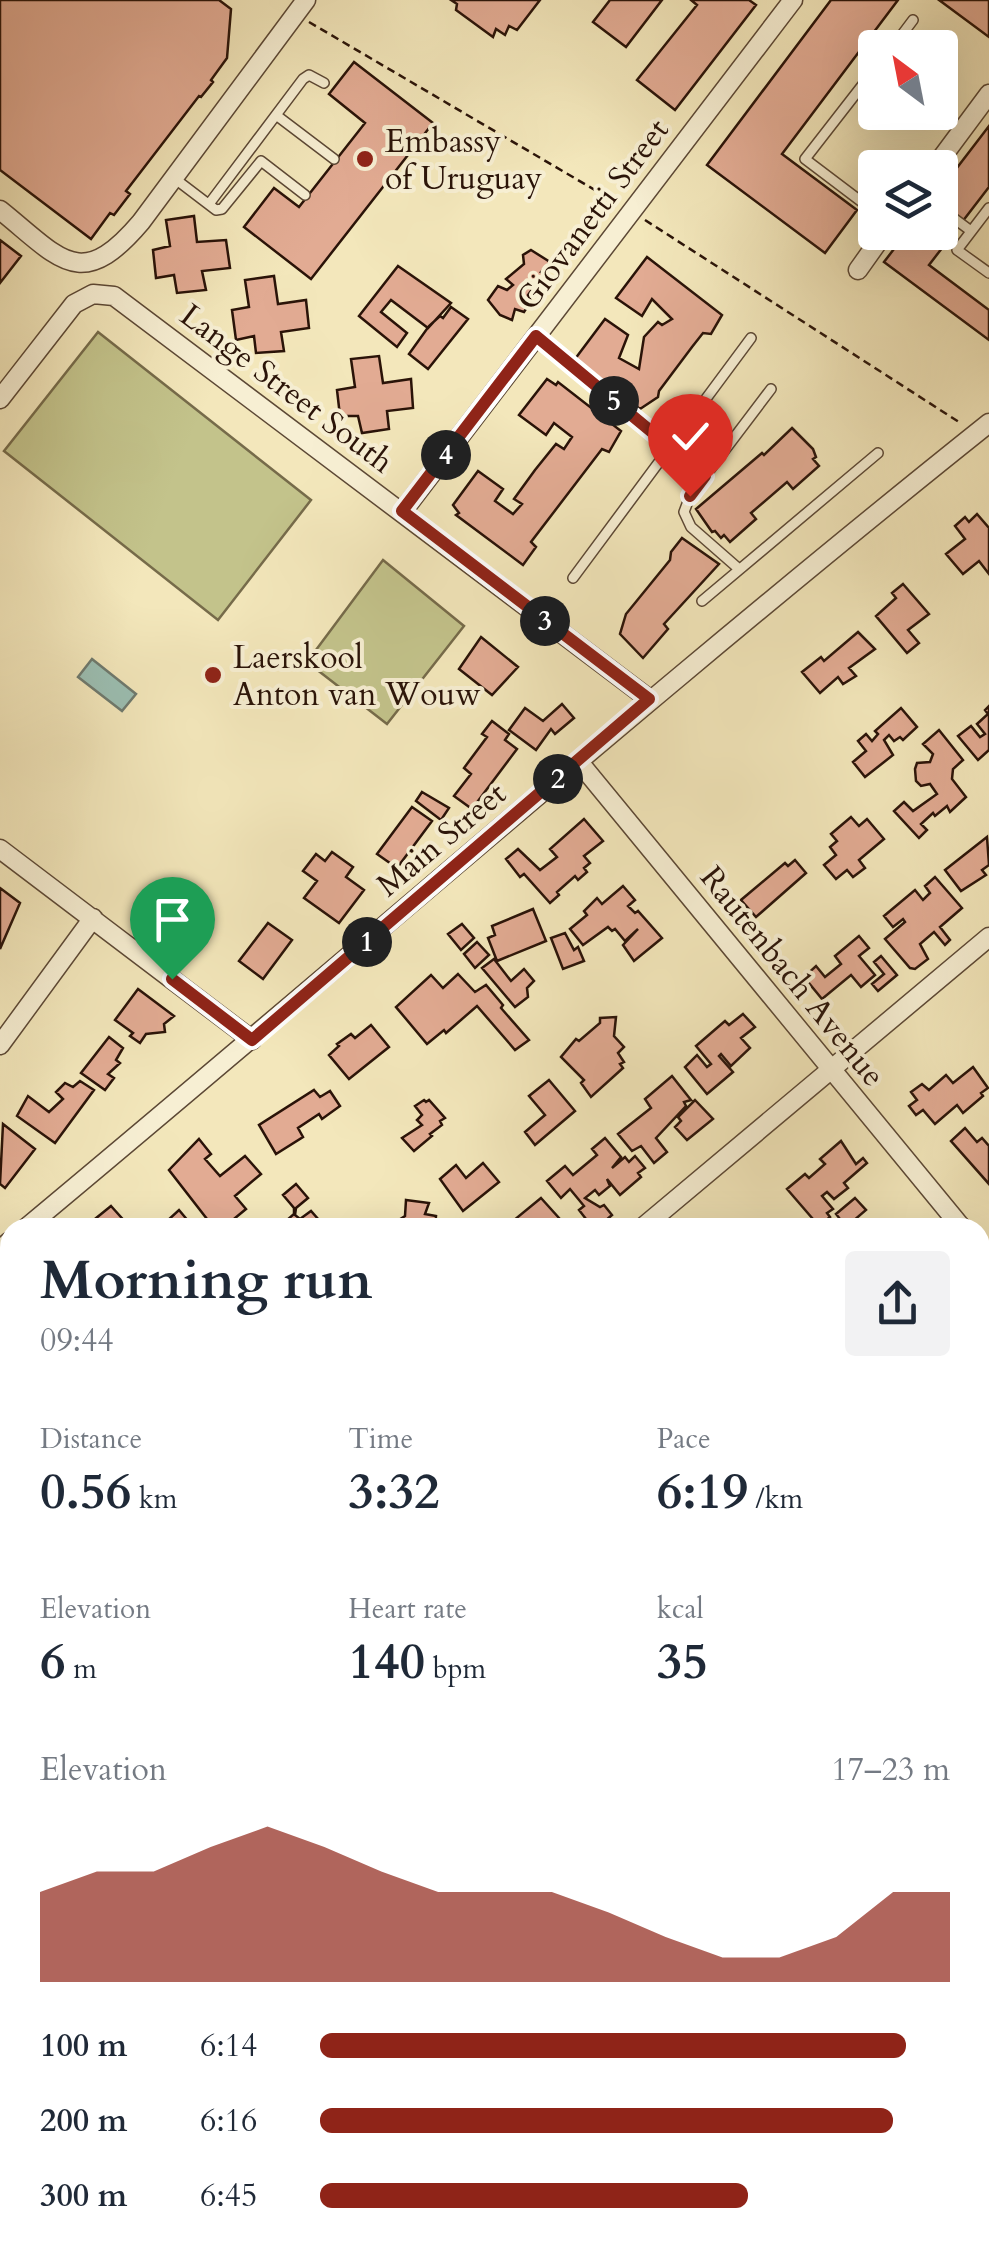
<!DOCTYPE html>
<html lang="en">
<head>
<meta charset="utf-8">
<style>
	:root { --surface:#fff; --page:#f2f2f3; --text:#1f2937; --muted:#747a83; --accent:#8f2418 }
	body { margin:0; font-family:Cardo,serif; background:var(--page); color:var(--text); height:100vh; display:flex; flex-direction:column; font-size:38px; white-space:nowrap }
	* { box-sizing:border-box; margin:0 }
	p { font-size:32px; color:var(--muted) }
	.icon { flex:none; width:55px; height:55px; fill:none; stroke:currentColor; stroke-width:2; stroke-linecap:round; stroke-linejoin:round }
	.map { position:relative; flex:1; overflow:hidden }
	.details { position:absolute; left:0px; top:1218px; width:990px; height:1038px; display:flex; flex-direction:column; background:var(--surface); border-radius:30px 30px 0 0; box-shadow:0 10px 40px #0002 }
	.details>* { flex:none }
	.needle { width:65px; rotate:328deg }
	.fabs { position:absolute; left:858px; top:30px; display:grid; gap:20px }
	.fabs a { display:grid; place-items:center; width:100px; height:100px; border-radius:10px; background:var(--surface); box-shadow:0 10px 40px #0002; font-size:50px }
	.pin { position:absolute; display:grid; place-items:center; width:85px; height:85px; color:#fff; margin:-102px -42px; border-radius:50% 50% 50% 0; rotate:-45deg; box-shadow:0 0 10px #0007 }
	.pin .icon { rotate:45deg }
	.km { position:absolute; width:50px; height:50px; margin:-25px; border-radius:50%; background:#222; color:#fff; font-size:28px; line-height:50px; text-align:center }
	.round { display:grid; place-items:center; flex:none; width:105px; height:105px; border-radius:10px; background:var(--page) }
	.headline { display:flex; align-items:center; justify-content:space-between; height:170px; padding:0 40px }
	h1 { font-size:55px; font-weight:600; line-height:75px }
	.figures { display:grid; grid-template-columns:repeat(3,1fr); gap:15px; height:170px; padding:10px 40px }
	.figures div { display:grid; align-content:center }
	.figures b { font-size:50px; font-weight:600 }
	.figures small { font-size:28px; font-weight:400 }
	.figures p { font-size:28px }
	.chart { height:280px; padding:20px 40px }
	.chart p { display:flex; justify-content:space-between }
	.chart svg { width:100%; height:180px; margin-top:10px; fill:var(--accent); opacity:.7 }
	ul { padding:0 40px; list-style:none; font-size:32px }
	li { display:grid; grid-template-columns:160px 120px 1fr; align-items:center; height:75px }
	li i { height:25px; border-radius:12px; background:var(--accent) }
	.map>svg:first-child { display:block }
	.green { fill:#c3c38b; stroke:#766b4a; stroke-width:2.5 }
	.water { fill:#9bbfb3; stroke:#6e7a6f; stroke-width:2.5 }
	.building { fill:#e2ab93; stroke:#2a1308; stroke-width:2.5 }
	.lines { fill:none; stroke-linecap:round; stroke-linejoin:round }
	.lane-casing { stroke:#5c4835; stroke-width:12 }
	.street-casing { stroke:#5c4835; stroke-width:21 }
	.path { stroke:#2a1308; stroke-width:2.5; stroke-dasharray:8 5; stroke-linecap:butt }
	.lane { stroke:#f7efd3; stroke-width:9 }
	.street { stroke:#f7efd3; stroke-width:18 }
	.route-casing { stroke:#fff; stroke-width:20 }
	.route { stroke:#8f2418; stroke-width:12 }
	.poi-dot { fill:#8f2418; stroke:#f7efd3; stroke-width:4 }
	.labels { text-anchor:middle; stroke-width:8; stroke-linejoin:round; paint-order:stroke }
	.poi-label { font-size:32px; fill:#2a1308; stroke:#f7efd3; text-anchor:start }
	.street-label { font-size:32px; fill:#2a1308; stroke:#f7efd3 }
</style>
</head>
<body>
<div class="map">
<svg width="989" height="2253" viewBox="0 0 989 2253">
	<rect width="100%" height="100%" fill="#f3e7bb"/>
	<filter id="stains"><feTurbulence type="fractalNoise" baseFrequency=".002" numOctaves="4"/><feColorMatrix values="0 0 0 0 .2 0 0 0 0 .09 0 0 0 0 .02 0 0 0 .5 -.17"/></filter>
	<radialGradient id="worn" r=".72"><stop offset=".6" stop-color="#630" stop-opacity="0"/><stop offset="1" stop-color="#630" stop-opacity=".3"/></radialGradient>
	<path class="green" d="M98,332l213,168 -93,120 -214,-169z
		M383,560l81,66 -77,98 -80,-62z
		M53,2245h96l-25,8h-80z"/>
	<path class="water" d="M92,659l44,35 -14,17 -44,-34z"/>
	<path class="building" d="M0,0h219l12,9 -4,49 -16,22 2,2 -12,15 -2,-1 -73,95 4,3 -16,21 -4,-2 -19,26 -91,-69z
		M451,0h89l-23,30 -8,-4 -4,9 -9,-6 -3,8 -37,-27 1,-6z
		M610,0h52l-36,47 -33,-25z
		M691,0h58l7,5 -81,105 -38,-30 60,-75z
		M831,0h67l-116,154 75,56 -32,43 -118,-88z
		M939,0h50v37z
		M354,62l79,61 -122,156 -67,-52 30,-39 25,19 66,-84 -36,-29z
		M989,126v61l-60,78 60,45v30l-105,-78 23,-30h33v-42z
		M194,216l3,26 29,-2 4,28 -28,3 4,19 -29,3 -3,-18 -18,3 -3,-28 17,-4 -4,-26z
		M0,240l21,16 -21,27z
		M531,250l19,12 -9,10 8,4 -10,13 -6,-1 -5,7 3,6 -7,11 -9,-3 -3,11 -12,-5 -12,-15 10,-14 9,4 6,-5 -7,-6 18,-15 -1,-9z
		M647,257l75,58 -11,19 -8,-1 -11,14 -33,44 -1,6 -18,12 -65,-50 30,-40 23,16 -9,23 20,11 5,-32 14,-15 4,3 10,-6 -20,-20 -10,17 -26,-18z
		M398,266l53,37 -23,25 -37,-28 -10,12 26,21 -10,14 -38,-31z
		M274,276l4,28 28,-4 3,28 -28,4 3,19 -28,2 -2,-17 -18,4 -4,-30 17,-3 -4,-27z
		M451,307l17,12 -40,50 -19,-15 20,-28 11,-10 3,2z
		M379,356l4,27 28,-4 2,29 -26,3 2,18 -27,4 -4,-17h-18l-3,-26 18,-3 -4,-28z
		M547,379l9,6 2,-3 63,49 -12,21 -7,-3 -71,93 5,5 -13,18 -67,-50 3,-2 -6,-8 25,-34 25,18 -8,12 18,13 9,-10 -8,-5 21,-29 21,-26 8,5 8,-12 -18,-14 -8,12 -27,-20z
		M792,428l21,21 3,8 -3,2 6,7 -26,23 -6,-7 -36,31 5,6 -26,23 -6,-7 -3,3 -6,-7 -3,1 -16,-23 66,-56 2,2z
		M977,514l12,14v46l-10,-13 -16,13 -17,-20 19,-15 -10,-13 10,-9 4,5z
		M682,538l37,26 -55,60 4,5 -25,29 -23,-24 6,-20 44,-54 1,-8z
		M903,584l26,30 -21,16 11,13 -12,10 -31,-37 20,-18 -4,-5z
		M858,632l17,17 -26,19 7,8 -13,8 -5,-7 -18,16 -18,-21 19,-15 3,4z
		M481,637l37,30 -26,28 -33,-26z
		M562,704l12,14 -19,16 -4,-5 -15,21 -27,-20 16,-22 18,13z
		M989,706v44l-11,10 -20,-24 13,-10 9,11 5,-3 -8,-10 11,-10 -3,-4z
		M901,708l16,19 -14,13 -3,-3 -6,4 -5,-6 -5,5 9,15 -28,22 -12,-15 13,-11 -8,-10 8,-7 6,7 6,-7 -3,-3z
		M492,721l17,13 -4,6 12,9 -45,60 -18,-13 17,-22 -7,-6 23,-31 -5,-3z
		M939,730l24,30 -10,9 -1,10 14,18 -16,15 -3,-6 -12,10 -2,-3 -12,11 6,6 -8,8 -25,-27 10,-9 9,9 24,-17 -7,-10 -9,2 -5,-5 -1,-12 2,-6 13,-1 3,-8 -10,-10z
		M422,792l27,16 -8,12 -25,-19z
		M412,807l20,14 -35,47 -20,-14z
		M851,817l8,9 8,-7 17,20 -25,21 6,8 -12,9 -6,-7 -11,9 -12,-14 12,-10 -6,-8 7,-6 -6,-7z
		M584,819l19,22 -19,15 6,7 -6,5 3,4 -9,8 -3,-4 -18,16 2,3 -9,8 -26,-29 -4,3 -14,-18 12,-10 22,21 17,-13 -7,-8z
		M987,837l2,28 -7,5 4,5 -25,16 -16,-21z
		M332,852l21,15 -7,10 18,13 -25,33 -35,-25 13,-17 -14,-10 13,-17 9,7z
		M795,860l11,13 -50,44 -15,-17 44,-37 3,3z
		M935,877l27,31 -22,19 10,13 -5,5 -11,-13 -14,12 8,15 -13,10 -5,-1 -25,-29 20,-17 -2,-3 -10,8 -9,-11 31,-26 8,10 7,-7 -5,-7z
		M623,886l12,14 -7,6 7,7 3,-2 24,27 -28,23 -11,-16 15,-16 -13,12 -10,-12 -3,2 -4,-4 -25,18 -13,-16 17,-14 -3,-4 13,-13 5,6z
		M0,888l20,15 -20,46z
		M533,909l13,32 -49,20 -9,-23 7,-3 -3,-9z
		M268,923l24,17 -29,39 -24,-18z
		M462,924l12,14 -13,12 -13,-16z
		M565,933l9,17 4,-3 6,14 -21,8 -12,-31z
		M859,936l10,12 -10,8 16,19 -14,12 -10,-12 -29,24 -18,-22 12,-11 9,11 16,-13 -6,-8z
		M477,942l12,13 -14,13 -11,-14z
		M881,956l16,19 -19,16 -6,-7 12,-10 -10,-12z
		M494,959l17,22 13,-12 10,12 -7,7 1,9 -13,10 -33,-39z
		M458,974l17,18 11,-7 17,20 -2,3 28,32 -14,10 -38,-44 -31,27 -2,-3 -17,14 -31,-37 35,-32 12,13z
		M138,989l36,27 -10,8 1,8 -19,2 -6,9 -10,-7 3,-3 -18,-13z
		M743,1014l12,13 -14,11 9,10 -19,18 -10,-12 -2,2 14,16 -26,22 -22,-27 12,-12 10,12 4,-3 -15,-18 29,-25 4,4z
		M616,1017l-2,19 10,11 -6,6 6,9 -4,2 3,4 -32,29 -10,-14 3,-3 -23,-23 15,-18 3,2 21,-18v-5z
		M371,1025l18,22 -40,32 -20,-24 10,-9 -2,-2 14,-10 4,4z
		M109,1037l14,11 -7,12 4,3 -12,11 6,4 -9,12 -24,-17z
		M973,1067l15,21 -7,5 2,3 -20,17 -6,-8 -22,19 -12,-14 -7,5 -7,-9 8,-6 -6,-8 11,-8 7,6 17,-15 7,8z
		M672,1076l19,24 -7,2 2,4 -30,32 11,14 -13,11 -13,-17 -9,5 -14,-17 33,-26 -6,-9z
		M549,1080l26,31 -40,34 -10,-13 20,-17 -16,-19z
		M80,1081l14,9 -39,53 -38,-27 11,-20 21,16 14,-13 -7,-7 9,-9 8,4z
		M314,1090l6,7 10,-6 10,15 -18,13 -3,-5 -21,14 5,9 -27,17 -17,-29z
		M424,1100l2,2 3,-2 16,18 -5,3 2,4 -12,9 2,2 -18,15 -12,-13 20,-13 -5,-5 5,-5 -7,-9z
		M695,1100l18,19 -26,21 -12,-13 6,-6 -3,-4z
		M3,1124l32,25 -30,39 -5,-4z
		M965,1128l12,14 5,-4 7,8v38l-38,-43z
		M605,1138l16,19 -9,11 13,-11 4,5 6,-6 10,12 -7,5 3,4 -21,18 -13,-16 3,7 -11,9 -4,-5 -10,8 15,9 4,-2 8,10 -15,13h-11l-4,-6 4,-3 -7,-9 5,-4 -14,-17 -9,9 -14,-17 18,-15 8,9 24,-20 -5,-6z
		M199,1139l12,15 -6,5 15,17 25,-20 16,18 -26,22 11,13 -23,19h-9l-45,-58z
		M841,1141l15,23 7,-6 4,5 -23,20 4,5 -14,11 -7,-7 -5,4 11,13 -6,4 3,4 -11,9 -32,-37 18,-15 4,4 16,-14 -5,-5z
		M483,1163l16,19 -36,29 -23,-32 16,-14 10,13z
		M296,1184l12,14 -12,10 -1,7 5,4 11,-8 15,17h-48l16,-14v-6l-11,-13z
		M541,1198l27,30h-58l-2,-3z
		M855,1198l11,12 -21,18h-15l10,-9 -4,-5z
		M406,1200l23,3 -4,11 11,2 -1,12h-49l19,-12z
		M111,1206l17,19 -3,3h-22l-8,-9z
		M179,1210l15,18h-27l4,-3 -4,-4z
		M989,1352v31l-9,7v-31z
		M10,1367v42l-3,3 -7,-9v-28z
		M10,1433v64l-10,8v-63z
		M983,1602l6,6v36l-9,8v-47z
		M989,1654v36l-9,-11v-18z
		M0,1690l10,12v36l-10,-13z
		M10,1784v43l-10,8v-43z
		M989,1785v22l-9,8v-26l2,2z
		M6,1862l4,5v30l-3,2 -7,-8v-24z
		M0,1954l10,11v52l-10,9z
		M989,2177v49l-1,1 -8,-10v-33z
		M206,2245l8,5 5,-5h31l3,4 -5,4h-51z
		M267,2245h27l7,8h-34l-4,-4z
		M414,2245h31l6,8h-44z
		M890,2245h18l7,8h-35z"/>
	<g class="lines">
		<g class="lane-casing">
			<path id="lane" d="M892,48l21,-28
				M875,69l-70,90 70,53
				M276,115l58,44
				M174,178l42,32 6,-1 39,-48 44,34
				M209,204l94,-125 6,-4 15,8
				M940,208l31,23
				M989,208l-32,42 32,23
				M536,336l169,140
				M739,569l-48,-42 -7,-15 6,-16 81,-107
				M573,578l178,-240
				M702,601l176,-148
				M0,1674l10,5
				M0,1855l10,-9
				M0,2066l10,-4"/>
		</g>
		<g class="street-casing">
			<path id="street" d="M934,168l55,-74
				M0,210c60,48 80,84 141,12l165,-222
				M858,270l27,-38
				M0,399l74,-95 19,-10 21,2 535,403
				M403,511l390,-511
				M579,762l383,466
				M0,849l252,191
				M0,1045l93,-127
				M26,1228c322,-268 636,-544 963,-805
				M642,1228l347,-291
				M980,1249l9,11
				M0,1250l10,-9
				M980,1461l9,-7
				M0,1572l10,13
				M980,1977l9,-7
				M498,2245l6,8
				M31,2253l9,-8
				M650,2253l10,-8"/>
		</g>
		<path class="path" d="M309,22l308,181
			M645,220l317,204"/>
		<use href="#lane" class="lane"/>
		<use href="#street" class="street"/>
	</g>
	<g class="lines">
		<g class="route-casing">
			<path id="route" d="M172,979l80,61 397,-341 -247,-188 134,-175 169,140 -15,20"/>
		</g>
		<use href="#route" class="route"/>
	</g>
	<g class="poi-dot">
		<circle cx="365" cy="159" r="10"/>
		<circle cx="213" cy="675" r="10"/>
	</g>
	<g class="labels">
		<g class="poi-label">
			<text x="385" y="152">Embassy<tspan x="385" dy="37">of Uruguay</tspan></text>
			<text x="233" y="668">Laerskool<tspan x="233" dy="37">Anton van Wouw</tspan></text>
		</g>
		<g class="street-label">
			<text transform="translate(592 214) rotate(-53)" y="11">Giovanetti Street</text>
			<text transform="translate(287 388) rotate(37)" y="11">Lange Street South</text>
			<text transform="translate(441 839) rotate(-40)" y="11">Main Street</text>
			<text transform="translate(793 976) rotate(51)" y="11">Rautenbach Avenue</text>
		</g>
	</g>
	<rect width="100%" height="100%" filter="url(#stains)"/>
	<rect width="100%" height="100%" fill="url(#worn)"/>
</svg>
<div class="fabs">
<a><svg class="needle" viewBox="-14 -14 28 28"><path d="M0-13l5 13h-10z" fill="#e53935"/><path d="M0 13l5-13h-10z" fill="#747a83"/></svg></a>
<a><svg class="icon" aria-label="layers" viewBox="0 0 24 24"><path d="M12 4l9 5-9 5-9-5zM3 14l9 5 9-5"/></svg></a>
</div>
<div class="pin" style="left:172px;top:979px;background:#1e9e55"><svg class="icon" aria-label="arrive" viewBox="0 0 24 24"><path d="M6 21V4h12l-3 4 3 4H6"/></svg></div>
<div class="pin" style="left:690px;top:496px;background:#d93025"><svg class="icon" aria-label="check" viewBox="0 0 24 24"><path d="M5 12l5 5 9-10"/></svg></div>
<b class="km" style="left:367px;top:942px">1</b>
<b class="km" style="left:558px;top:779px">2</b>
<b class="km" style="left:545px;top:621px">3</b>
<b class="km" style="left:446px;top:455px">4</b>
<b class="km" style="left:614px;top:401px">5</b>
<section class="details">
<div class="headline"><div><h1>Morning run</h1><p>09:44</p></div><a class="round"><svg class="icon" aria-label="share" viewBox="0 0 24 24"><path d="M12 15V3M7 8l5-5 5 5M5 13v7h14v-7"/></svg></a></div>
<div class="figures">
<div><p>Distance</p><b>0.56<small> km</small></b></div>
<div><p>Time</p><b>3:32</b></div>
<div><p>Pace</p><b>6:19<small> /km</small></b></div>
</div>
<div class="figures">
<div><p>Elevation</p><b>6<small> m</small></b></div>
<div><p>Heart rate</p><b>140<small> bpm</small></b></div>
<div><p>kcal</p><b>35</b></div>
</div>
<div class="chart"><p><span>Elevation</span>17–23 m</p>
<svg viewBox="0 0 160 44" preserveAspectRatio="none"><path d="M0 44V22L10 17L20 17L30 11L40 6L50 11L60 17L70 22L80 22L90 22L100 27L110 33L120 38L130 38L140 33L150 22L160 22V44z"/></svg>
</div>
<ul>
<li><b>100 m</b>6:14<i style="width:93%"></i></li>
<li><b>200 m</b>6:16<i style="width:91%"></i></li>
<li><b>300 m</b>6:45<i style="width:68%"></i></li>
</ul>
</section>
</div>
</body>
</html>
